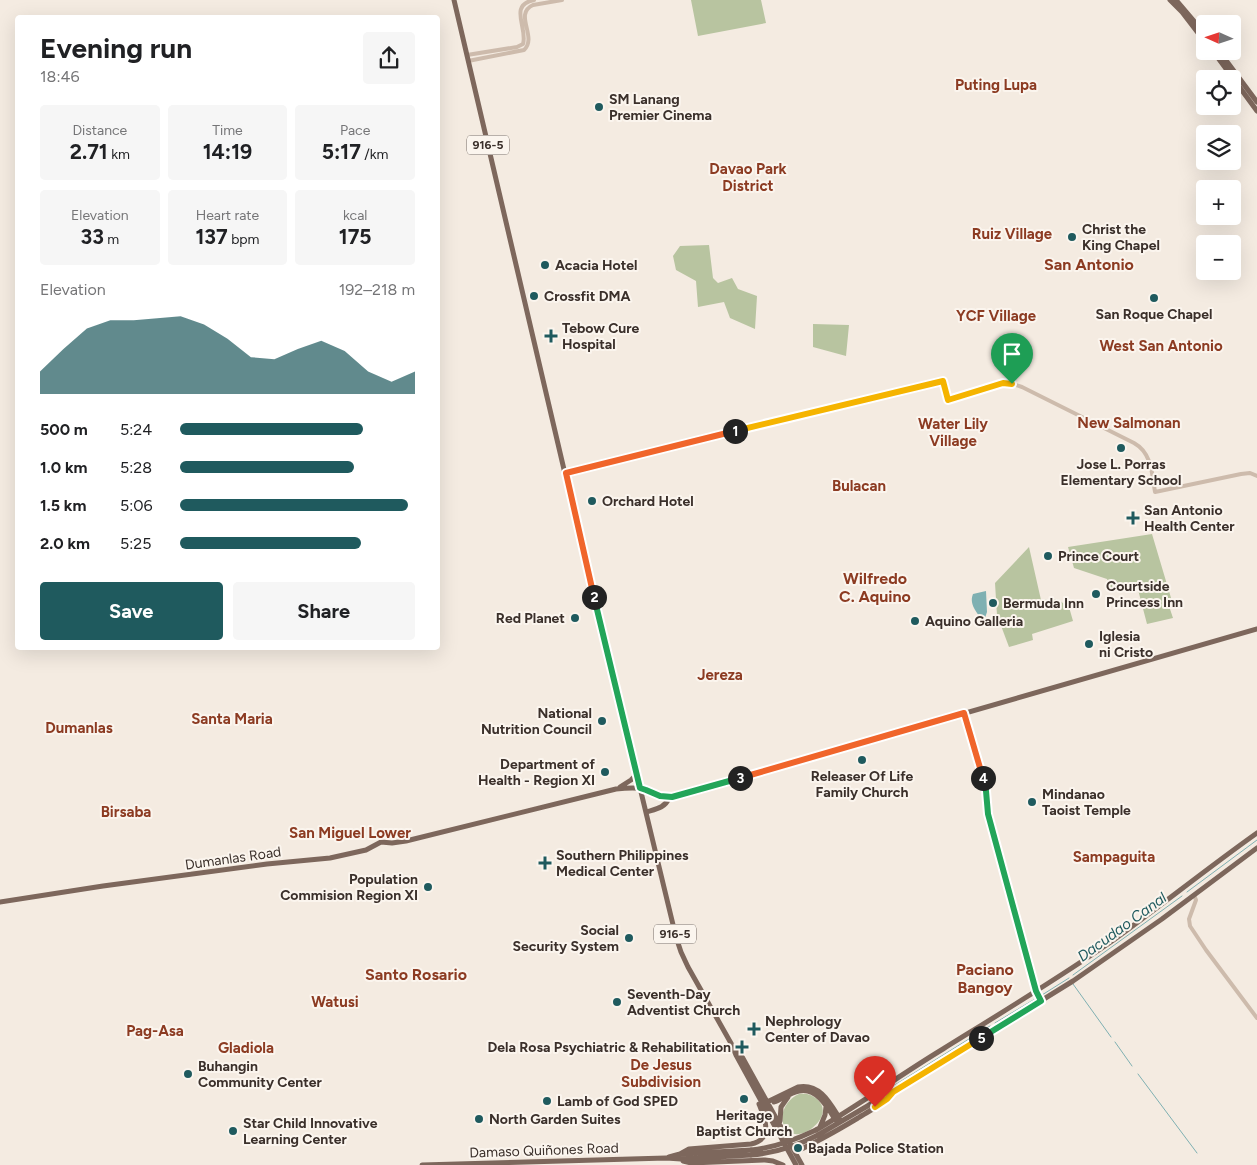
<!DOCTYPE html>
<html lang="en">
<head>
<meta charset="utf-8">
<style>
	:root { --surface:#fff; --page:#f6f6f6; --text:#202124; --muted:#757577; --accent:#1f5a5e }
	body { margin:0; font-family:Figtree,sans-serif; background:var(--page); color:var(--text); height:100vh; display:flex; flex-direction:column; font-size:19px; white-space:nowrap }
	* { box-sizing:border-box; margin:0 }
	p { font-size:16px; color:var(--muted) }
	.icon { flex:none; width:28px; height:28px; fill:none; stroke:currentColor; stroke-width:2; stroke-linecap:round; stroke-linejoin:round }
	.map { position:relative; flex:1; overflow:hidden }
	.drawer { position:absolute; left:15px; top:15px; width:425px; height:635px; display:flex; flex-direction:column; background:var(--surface); border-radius:5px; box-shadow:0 5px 20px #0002 }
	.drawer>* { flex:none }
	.needle { width:32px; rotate:273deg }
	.fabs { position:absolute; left:1196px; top:15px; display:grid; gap:10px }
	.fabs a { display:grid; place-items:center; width:45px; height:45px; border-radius:5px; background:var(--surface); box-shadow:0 5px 20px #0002; font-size:25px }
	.pin { position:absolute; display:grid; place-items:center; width:42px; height:42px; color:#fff; margin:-51px -21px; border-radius:50% 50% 50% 0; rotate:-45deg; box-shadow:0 0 5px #0007 }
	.pin .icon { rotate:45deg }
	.km { position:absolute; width:25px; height:25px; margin:-12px; border-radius:50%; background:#222; color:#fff; font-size:14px; line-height:25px; text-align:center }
	.round { display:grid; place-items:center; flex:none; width:52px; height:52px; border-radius:5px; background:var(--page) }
	.summary { display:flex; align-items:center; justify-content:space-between; height:85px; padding:0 25px }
	h1 { font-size:28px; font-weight:700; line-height:38px }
	.figures { display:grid; grid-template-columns:repeat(3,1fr); gap:8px; height:85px; padding:5px 25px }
	.figures div { display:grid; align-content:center; border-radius:5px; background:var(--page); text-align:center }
	.figures b { font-size:21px; font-weight:700 }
	.figures small { font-size:14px; font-weight:400 }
	.figures p { font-size:14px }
	.chart { height:140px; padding:10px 25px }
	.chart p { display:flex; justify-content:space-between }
	.chart svg { width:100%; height:90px; margin-top:5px; fill:var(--accent); opacity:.7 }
	.primary-button { display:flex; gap:10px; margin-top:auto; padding:10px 25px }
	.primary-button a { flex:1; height:58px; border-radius:5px; background:var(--accent); color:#fff; font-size:20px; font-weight:700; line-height:58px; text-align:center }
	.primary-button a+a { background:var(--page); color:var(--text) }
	ul { padding:0 25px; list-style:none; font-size:16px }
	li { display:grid; grid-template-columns:80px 60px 1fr; align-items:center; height:38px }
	li i { height:12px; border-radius:6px; background:var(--accent) }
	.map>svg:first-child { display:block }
	.green { fill:#b8c4a0 }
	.water { fill:#7fb0b2 }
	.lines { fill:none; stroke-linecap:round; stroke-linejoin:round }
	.stream { stroke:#7fb0b2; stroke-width:1 }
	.minor { stroke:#cdbbac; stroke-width:4 }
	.major { stroke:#7d675c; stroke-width:5 }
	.major-bridge { stroke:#7d675c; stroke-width:5 }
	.split-1-casing { stroke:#fff; stroke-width:10 }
	.split-2-casing { stroke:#fff; stroke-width:10 }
	.split-3-casing { stroke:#fff; stroke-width:10 }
	.split-4-casing { stroke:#fff; stroke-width:10 }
	.split-5-casing { stroke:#fff; stroke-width:10 }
	.split-6-casing { stroke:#fff; stroke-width:10 }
	.split-1 { stroke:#f5b400; stroke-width:6 }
	.split-2 { stroke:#f0652b; stroke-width:6 }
	.split-3 { stroke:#22a559; stroke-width:6 }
	.split-4 { stroke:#f0652b; stroke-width:6 }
	.split-5 { stroke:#22a559; stroke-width:6 }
	.split-6 { stroke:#f5b400; stroke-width:6 }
	.poi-dot { fill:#1f5a5e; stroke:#fbf5ee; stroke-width:2 }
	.labels { text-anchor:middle; stroke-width:4; stroke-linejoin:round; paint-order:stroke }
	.shield { fill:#fbf5ee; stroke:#756b66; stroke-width:1 }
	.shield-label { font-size:12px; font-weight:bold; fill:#3b302b }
	.poi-label { font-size:14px; font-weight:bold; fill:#3b302b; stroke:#fbf5ee; text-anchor:start }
	.street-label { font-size:14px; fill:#3b302b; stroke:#fbf5ee }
	.neighbourhood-label { font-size:15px; font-weight:bold; fill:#8c3b22; stroke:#fbf5ee }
	.water-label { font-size:15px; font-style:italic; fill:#1f5a5e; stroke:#fbf5ee }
	.quarter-label { font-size:16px; font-weight:bold; fill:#8c3b22; stroke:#fbf5ee }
</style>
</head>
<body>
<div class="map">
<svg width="1257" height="1165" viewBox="0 0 1257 1165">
	<rect width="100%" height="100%" fill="#f4ebe1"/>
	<path class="green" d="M691,0h70l5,23 -68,13z
		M709,245l4,33 5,5 14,-5 6,11 19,7 -2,33 -25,-11 -6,-16 -26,5 -2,-26 -20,-11 -3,-14 7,-10z
		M813,324l36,1 -3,31 -33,-9z
		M1152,534l22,74 -4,1 3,9 -26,6 -11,-42 -25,7 -4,-10 -33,-11 -6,-21z
		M1029,547l12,53 16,-1 12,8 4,14 -41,13 1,6 -24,7 -12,-32 -2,-32z
		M799,1094c7,-1 12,0 18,5 19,16 -14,43 -27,33 -15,-10 -6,-32 9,-38z"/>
	<path class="water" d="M986,591l1,21 -4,12c-3,-10 -15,-18 -10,-30z"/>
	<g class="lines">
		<path class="stream" d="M1187,892l70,-52
			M1073,975l109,-79
			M1073,984l38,53
			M1042,995l27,-17
			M995,1023l40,-24
			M1115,1042l17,24
			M1138,1074l59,79
			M882,1093l108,-67"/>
		<path class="minor" d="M467,55l50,-8 6,-3c5,-16 -15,-39 11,-44
			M468,61l56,-11c14,-13 -11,-36 9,-45l29,-5
			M566,473l377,-92 4,19 56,-17 10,1 9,3 112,56c18,10 18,31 21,49l86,-18 9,-1 7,3
			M964,713l20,69 4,32 48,177 5,10
			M1194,895l2,5 -7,19 1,7 16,24 51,68"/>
		<path class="major" d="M454,0l138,589 84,348 5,15 7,15 44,78 4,10 60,110
			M1170,0l12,12 23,30
			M1176,0l29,34
			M1213,51l44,60
			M1219,51l38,51
			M620,787l11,-7 6,-6
			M646,812c10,-3 19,-4 23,-14
			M0,902l103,-16 164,-22 63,-6 36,-8 15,-8 11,1 14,-2 210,-52c9,-1 19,-2 28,0 12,3 15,10 30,8l583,-168
			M734,1047l6,6 62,112
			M774,1102c8,-3 16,-9 25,-11 18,-4 29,17 37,30
			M765,1103l33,-16c22,-4 32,16 42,32
			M780,1121l1,-14 7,-10
			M820,1127l5,-12 1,-8
			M816,1130c43,-25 84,-55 127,-81 58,-36 116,-71 172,-110 48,-35 94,-72 142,-106
			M818,1135l121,-71 134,-83 89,-62 95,-71
			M795,1152c22,-10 43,-22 63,-34 11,-7 24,-13 33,-23
			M680,1154l9,-5 62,-5c23,-5 14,-25 8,-40
			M669,1157l11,-3 71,-4
			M683,1161l8,2 74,-3 8,1 10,4
			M422,1165l244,-7 15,1 70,-4"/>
		<path class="major-bridge" d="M751,1150c23,-2 44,-10 65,-20
			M751,1155c24,-2 46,-9 67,-20"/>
	</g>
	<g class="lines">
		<g class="split-1-casing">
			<path id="split-1" d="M735,431l208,-50 5,19 55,-17 9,1"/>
		</g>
		<g class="split-2-casing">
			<path id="split-2" d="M594,597l-28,-124 169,-42"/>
		</g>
		<g class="split-3-casing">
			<path id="split-3" d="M594,597l46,191 6,2 14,6 12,1 68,-19"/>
		</g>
		<g class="split-4-casing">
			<path id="split-4" d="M740,778l224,-65 19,65"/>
		</g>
		<g class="split-5-casing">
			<path id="split-5" d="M981,1038l60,-37 -5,-10 -48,-177 -2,-23 -3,-13"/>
		</g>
		<g class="split-6-casing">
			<path id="split-6" d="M875,1107l12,-8 6,-7 88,-54"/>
		</g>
		<use href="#split-1" class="split-1"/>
		<use href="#split-2" class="split-2"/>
		<use href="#split-3" class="split-3"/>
		<use href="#split-4" class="split-4"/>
		<use href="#split-5" class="split-5"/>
		<use href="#split-6" class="split-6"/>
	</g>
	<g class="poi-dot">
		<circle cx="599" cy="107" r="5"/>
		<circle cx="1072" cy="237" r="5"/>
		<circle cx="545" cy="265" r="5"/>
		<circle cx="534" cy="296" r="5"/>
		<circle cx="1154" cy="298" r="5"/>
		<path d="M548.5 328.5h5v5h5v5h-5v5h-5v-5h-5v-5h5z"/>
		<circle cx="1121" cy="448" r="5"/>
		<circle cx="592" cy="501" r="5"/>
		<path d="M1130.5 510.5h5v5h5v5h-5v5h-5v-5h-5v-5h5z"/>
		<circle cx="1048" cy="556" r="5"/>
		<circle cx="1096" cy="594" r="5"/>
		<circle cx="993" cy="603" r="5"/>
		<circle cx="575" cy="618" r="5"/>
		<circle cx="915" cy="621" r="5"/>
		<circle cx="1089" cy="644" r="5"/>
		<circle cx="602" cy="721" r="5"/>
		<circle cx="862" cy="760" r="5"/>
		<circle cx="605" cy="772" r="5"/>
		<circle cx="1032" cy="802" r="5"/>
		<path d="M542.5 855.5h5v5h5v5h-5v5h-5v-5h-5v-5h5z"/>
		<circle cx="428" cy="887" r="5"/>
		<circle cx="629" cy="938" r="5"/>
		<circle cx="617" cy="1002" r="5"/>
		<path d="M751.5 1021.5h5v5h5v5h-5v5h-5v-5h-5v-5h5z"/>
		<path d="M739.5 1039.5h5v5h5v5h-5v5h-5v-5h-5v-5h5z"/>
		<circle cx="188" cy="1074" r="5"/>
		<circle cx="744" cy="1099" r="5"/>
		<circle cx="547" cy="1101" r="5"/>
		<circle cx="479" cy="1119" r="5"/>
		<circle cx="233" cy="1131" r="5"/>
		<circle cx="798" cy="1148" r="5"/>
	</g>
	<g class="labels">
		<g class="shield">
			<rect x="467" y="135.5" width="42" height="19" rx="4"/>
			<rect x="654" y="924.5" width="42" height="19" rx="4"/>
		</g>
		<g class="shield-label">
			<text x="488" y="149">916-5</text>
			<text x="675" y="938">916-5</text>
		</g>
		<g class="poi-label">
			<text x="609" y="104">SM Lanang<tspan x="609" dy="16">Premier Cinema</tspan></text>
			<text x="1082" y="234">Christ the<tspan x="1082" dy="16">King Chapel</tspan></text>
			<text x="555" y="270">Acacia Hotel</text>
			<text x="544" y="301">Crossfit DMA</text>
			<text x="1154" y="319" text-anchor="middle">San Roque Chapel</text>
			<text x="562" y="333">Tebow Cure<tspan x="562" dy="16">Hospital</tspan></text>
			<text x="1121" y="469" text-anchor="middle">Jose L. Porras<tspan x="1121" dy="16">Elementary School</tspan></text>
			<text x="602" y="506">Orchard Hotel</text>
			<text x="1144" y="515">San Antonio<tspan x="1144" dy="16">Health Center</tspan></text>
			<text x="1058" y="561">Prince Court</text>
			<text x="1106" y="591">Courtside<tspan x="1106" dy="16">Princess Inn</tspan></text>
			<text x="1003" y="608">Bermuda Inn</text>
			<text x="565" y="623" text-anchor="end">Red Planet</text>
			<text x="925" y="626">Aquino Galleria</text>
			<text x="1099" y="641">Iglesia<tspan x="1099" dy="16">ni Cristo</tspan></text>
			<text x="592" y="718" text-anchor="end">National<tspan x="592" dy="16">Nutrition Council</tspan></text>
			<text x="595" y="769" text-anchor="end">Department of<tspan x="595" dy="16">Health - Region XI</tspan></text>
			<text x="862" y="781" text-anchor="middle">Releaser Of Life<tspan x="862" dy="16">Family Church</tspan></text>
			<text x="1042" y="799">Mindanao<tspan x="1042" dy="16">Taoist Temple</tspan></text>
			<text x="556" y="860">Southern Philippines<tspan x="556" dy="16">Medical Center</tspan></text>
			<text x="418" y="884" text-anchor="end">Population<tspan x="418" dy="16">Commision Region XI</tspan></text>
			<text x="619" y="935" text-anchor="end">Social<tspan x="619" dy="16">Security System</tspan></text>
			<text x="627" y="999">Seventh-Day<tspan x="627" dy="16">Adventist Church</tspan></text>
			<text x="765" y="1026">Nephrology<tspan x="765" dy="16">Center of Davao</tspan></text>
			<text x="731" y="1052" text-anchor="end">Dela Rosa Psychiatric &amp; Rehabilitation</text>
			<text x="198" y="1071">Buhangin<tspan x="198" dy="16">Community Center</tspan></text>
			<text x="557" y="1106">Lamb of God SPED</text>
			<text x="744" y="1120" text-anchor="middle">Heritage<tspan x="744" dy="16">Baptist Church</tspan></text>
			<text x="489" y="1124">North Garden Suites</text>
			<text x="243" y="1128">Star Child Innovative<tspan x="243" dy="16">Learning Center</tspan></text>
			<text x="808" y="1153">Bajada Police Station</text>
		</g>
		<g class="street-label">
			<text transform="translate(233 858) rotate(-8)" y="5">Dumanlas Road</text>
			<text transform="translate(544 1150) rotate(-2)" y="5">Damaso Quiñones Road</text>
		</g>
		<g class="neighbourhood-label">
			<text x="996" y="90">Puting Lupa</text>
			<text x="748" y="174">Davao Park<tspan x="748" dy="17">District</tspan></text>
			<text x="1012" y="239">Ruiz Village</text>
			<text x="996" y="321">YCF Village</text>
			<text x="1161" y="351">West San Antonio</text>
			<text x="1129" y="428">New Salmonan</text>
			<text x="953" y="429">Water Lily<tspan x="953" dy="17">Village</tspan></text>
			<text x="859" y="491">Bulacan</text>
			<text x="720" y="680">Jereza</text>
			<text x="232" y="724">Santa Maria</text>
			<text x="79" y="733">Dumanlas</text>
			<text x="126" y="817">Birsaba</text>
			<text x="350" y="838">San Miguel Lower</text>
			<text x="1114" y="862">Sampaguita</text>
			<text x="335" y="1007">Watusi</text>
			<text x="155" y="1036">Pag-Asa</text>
			<text x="246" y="1053">Gladiola</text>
			<text x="661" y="1070">De Jesus<tspan x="661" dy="17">Subdivision</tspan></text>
		</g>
		<g class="water-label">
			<text transform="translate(1122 927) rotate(-36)" y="5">Dacudao Canal</text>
		</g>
		<g class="quarter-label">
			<text x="1089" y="270">San Antonio</text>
			<text x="875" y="584">Wilfredo<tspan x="875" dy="18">C. Aquino</tspan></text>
			<text x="985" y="975">Paciano<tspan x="985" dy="18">Bangoy</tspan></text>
			<text x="416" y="980">Santo Rosario</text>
		</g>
	</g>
</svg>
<div class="fabs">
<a><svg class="needle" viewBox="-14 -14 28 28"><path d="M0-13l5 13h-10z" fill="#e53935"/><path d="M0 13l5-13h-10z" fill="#757577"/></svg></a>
<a><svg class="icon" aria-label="locate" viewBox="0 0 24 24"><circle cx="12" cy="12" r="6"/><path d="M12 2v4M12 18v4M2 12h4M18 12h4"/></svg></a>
<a><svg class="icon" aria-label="layers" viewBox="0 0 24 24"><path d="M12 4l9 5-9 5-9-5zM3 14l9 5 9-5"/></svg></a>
<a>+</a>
<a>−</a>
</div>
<div class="pin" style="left:1012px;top:384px;background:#1e9e55"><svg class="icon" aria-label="arrive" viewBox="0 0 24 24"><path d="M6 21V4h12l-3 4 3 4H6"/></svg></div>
<div class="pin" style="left:875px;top:1107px;background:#d93025"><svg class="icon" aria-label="check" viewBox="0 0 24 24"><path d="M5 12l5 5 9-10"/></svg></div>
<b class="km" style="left:735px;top:431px">1</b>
<b class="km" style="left:594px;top:597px">2</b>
<b class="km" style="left:740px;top:778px">3</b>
<b class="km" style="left:983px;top:778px">4</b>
<b class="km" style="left:981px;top:1038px">5</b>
<section class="drawer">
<div class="summary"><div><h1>Evening run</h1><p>18:46</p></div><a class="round"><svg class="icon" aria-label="share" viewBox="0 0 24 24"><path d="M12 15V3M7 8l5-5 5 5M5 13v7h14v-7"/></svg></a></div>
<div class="figures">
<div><p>Distance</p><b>2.71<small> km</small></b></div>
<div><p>Time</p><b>14:19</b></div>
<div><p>Pace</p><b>5:17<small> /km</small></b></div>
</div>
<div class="figures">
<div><p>Elevation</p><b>33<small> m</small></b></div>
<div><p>Heart rate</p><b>137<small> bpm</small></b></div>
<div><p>kcal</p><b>175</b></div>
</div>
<div class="chart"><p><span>Elevation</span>192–218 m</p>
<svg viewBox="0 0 160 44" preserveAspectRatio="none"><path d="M0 44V33L10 22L20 12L30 8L40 8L50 7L60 6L70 10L80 17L90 26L100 27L110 22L120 18L130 23L140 33L150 38L160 33V44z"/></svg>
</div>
<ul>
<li><b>500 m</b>5:24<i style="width:78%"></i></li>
<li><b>1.0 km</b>5:28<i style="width:74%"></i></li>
<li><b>1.5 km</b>5:06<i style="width:97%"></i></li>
<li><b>2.0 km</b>5:25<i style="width:77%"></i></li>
</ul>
<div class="primary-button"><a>Save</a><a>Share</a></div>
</section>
</div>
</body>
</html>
